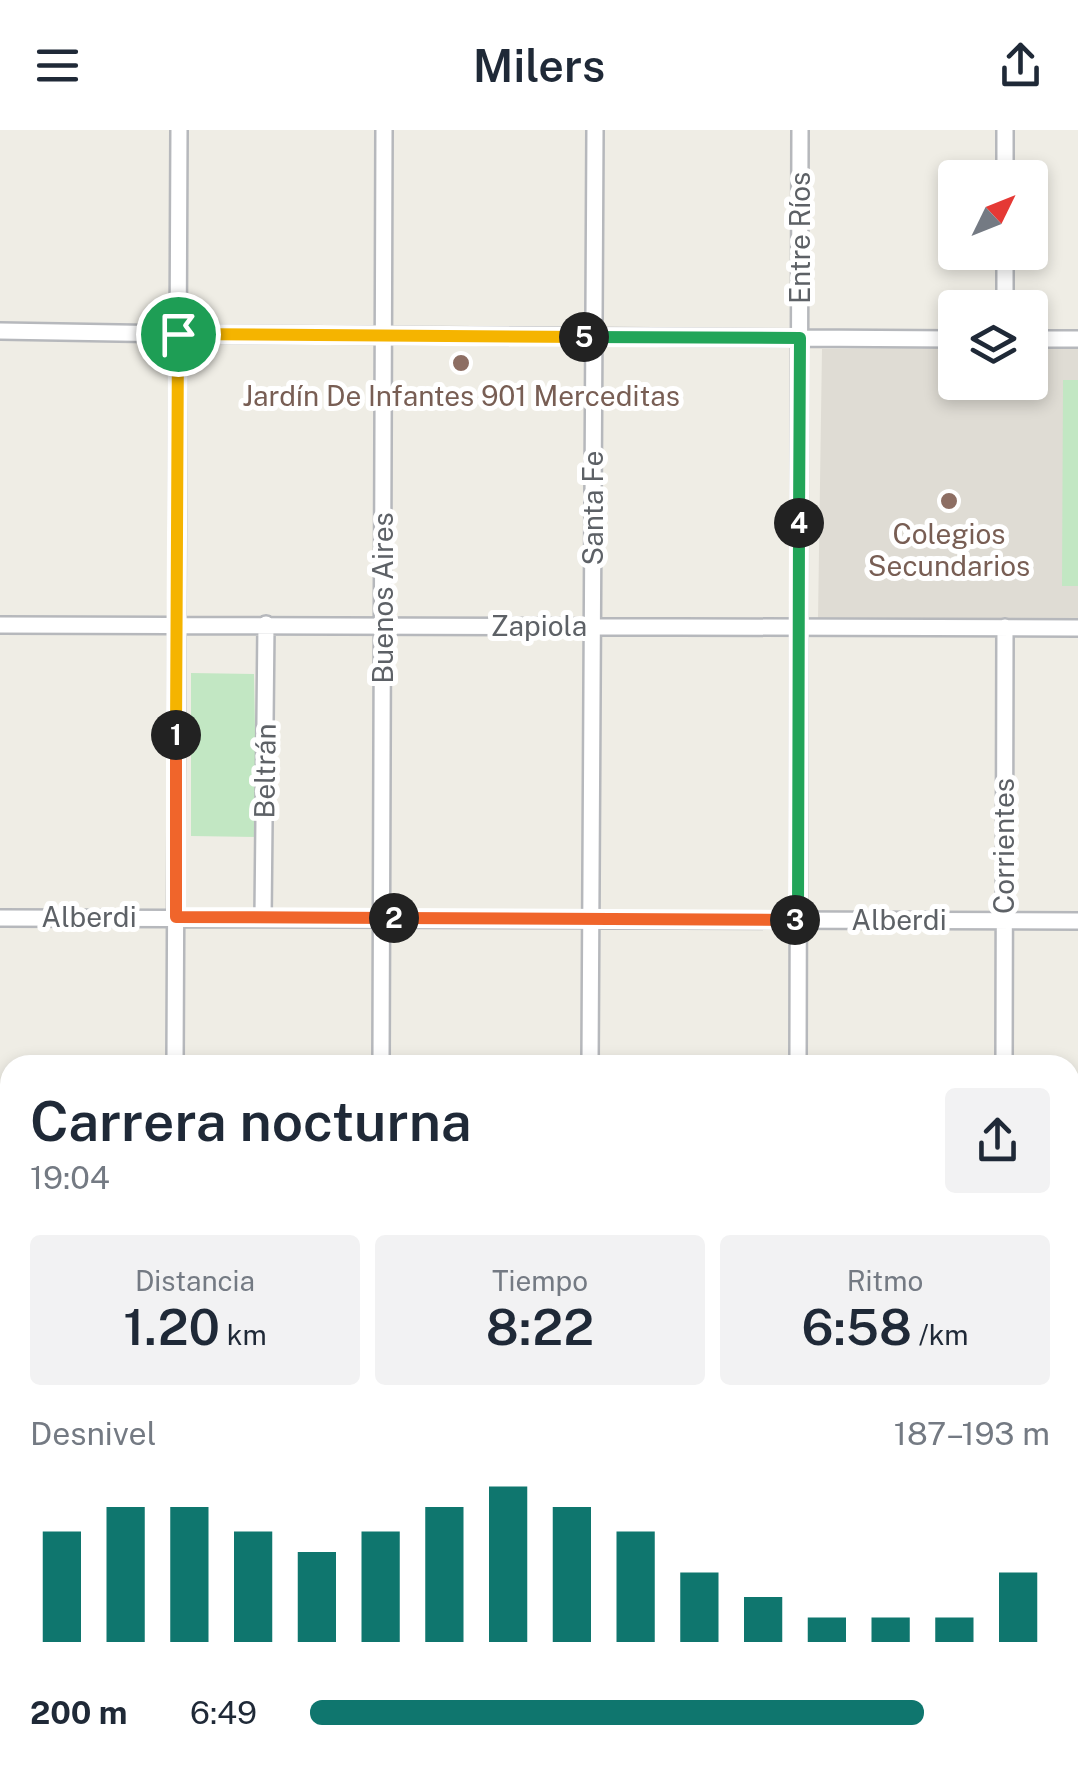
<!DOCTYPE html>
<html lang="es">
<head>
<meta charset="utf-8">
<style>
	:root { --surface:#fff; --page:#f2f2f3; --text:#1f2937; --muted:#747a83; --accent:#0f766e }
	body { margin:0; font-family:"Public Sans",sans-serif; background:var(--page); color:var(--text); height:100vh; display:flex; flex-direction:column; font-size:38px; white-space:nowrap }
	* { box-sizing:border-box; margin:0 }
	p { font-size:32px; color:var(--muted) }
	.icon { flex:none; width:55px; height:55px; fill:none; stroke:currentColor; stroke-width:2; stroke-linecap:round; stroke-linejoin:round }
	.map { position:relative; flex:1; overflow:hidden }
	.panel { position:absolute; left:0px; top:925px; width:1080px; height:718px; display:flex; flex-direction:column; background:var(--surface); border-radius:30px 30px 0 0; box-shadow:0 5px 15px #0003 }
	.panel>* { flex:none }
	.needle { width:65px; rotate:47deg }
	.buttons { position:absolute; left:938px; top:30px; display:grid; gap:20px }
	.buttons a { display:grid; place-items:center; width:110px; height:110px; border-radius:10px; background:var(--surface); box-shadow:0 5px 15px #0003; font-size:50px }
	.pin { position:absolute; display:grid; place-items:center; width:85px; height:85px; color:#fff; margin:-42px; border:5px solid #fff; border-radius:50%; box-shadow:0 2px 10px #0007 }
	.km { position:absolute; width:50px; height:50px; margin:-25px; border-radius:50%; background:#222; color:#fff; font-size:28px; line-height:50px; text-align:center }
	.round { display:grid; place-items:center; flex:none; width:105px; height:105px; border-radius:10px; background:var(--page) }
	.headline { display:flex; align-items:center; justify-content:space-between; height:170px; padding:0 30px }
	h1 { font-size:55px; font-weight:600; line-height:75px }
	.stats { display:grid; grid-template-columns:repeat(3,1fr); gap:15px; height:170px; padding:10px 30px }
	.stats div { display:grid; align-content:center; border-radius:10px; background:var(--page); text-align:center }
	.stats b { font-size:50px; font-weight:600 }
	.stats small { font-size:28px; font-weight:400 }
	.stats p { font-size:28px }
	.chart { height:280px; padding:20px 30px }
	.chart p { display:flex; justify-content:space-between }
	.chart svg { width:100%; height:180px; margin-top:10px; stroke:var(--accent); stroke-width:6 }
	ul { padding:0 30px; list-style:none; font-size:32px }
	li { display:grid; grid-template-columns:160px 120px 1fr; align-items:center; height:75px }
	li i { height:25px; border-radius:12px; background:var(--accent) }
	header { display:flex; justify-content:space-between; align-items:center; height:130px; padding:0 30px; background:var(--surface); font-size:45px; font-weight:600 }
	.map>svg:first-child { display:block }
	.education { fill:#dfdcd4 }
	.green { fill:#c2e7c3 }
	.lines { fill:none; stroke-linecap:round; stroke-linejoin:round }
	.minor-casing { stroke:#b6b8bc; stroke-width:20 }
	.secondary-casing { stroke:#b7babf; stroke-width:25 }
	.minor { stroke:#fff; stroke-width:15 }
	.secondary { stroke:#fff; stroke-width:20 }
	.split-1-casing { stroke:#fff; stroke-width:20 }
	.split-2-casing { stroke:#fff; stroke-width:20 }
	.split-3-casing { stroke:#fff; stroke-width:20 }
	.split-4-casing { stroke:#fff; stroke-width:20 }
	.split-5-casing { stroke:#fff; stroke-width:20 }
	.split-6-casing { stroke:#fff; stroke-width:20 }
	.split-1 { stroke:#f5b400; stroke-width:12 }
	.split-2 { stroke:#f0652b; stroke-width:12 }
	.split-3 { stroke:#f0652b; stroke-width:12 }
	.split-4 { stroke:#22a559; stroke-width:12 }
	.split-5 { stroke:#22a559; stroke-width:12 }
	.split-6 { stroke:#f5b400; stroke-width:12 }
	.education-dot { fill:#8d6e63; stroke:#fff; stroke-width:4 }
	.labels { text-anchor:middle; stroke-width:10; stroke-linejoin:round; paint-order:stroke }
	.street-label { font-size:28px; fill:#5d6166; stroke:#fff }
	.education-label { font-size:28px; fill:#785e54; stroke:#fff }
</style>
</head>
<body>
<header><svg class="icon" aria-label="menu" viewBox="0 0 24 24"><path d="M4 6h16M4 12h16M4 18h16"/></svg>Milers<svg class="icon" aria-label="share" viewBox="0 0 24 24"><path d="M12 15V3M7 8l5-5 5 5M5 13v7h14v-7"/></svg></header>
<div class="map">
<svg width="1078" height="1641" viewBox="0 0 1078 1641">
	<rect width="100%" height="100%" fill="#efede5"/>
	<path class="education" d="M955,218v34h75v-34h48v272l-260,-1 4,-270z"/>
	<path class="green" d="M1063,250h15v206h-16z
		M191,543l63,1 3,163 -66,-1z
		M1070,1102h8v258h-8z"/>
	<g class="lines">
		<g class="minor-casing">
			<path id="minor" d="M1005,48v-48
				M1005,178v-56
				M0,201l178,3 777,5
				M1030,209h48
				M0,495l1078,3
				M0,788l1078,3
				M263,788l3,-294
				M175,935l4,-935
				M381,935l3,-935
				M590,935l5,-935
				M798,935l2,-935
				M1004,935l1,-438
				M0,1075l10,1
				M1070,1080h8
				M171,1641l1,-9
				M378,1641v-9
				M585,1641l1,-9
				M795,1641v-9
				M1001,1641v-9"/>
		</g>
		<g class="secondary-casing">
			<path id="secondary" d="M0,1367h10
				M0,1383h10
				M1070,1386h8"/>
		</g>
		<use href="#minor" class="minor"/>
		<use href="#secondary" class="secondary"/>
	</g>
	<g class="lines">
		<g class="split-1-casing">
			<path id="split-1" d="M176,605l2,-401"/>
		</g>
		<g class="split-2-casing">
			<path id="split-2" d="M176,605v182l218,1"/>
		</g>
		<g class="split-3-casing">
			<path id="split-3" d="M394,788l401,2"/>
		</g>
		<g class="split-4-casing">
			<path id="split-4" d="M795,790h3l1,-397"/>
		</g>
		<g class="split-5-casing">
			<path id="split-5" d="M584,207l216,1 -1,185"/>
		</g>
		<g class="split-6-casing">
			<path id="split-6" d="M178,204l406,3"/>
		</g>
		<use href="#split-1" class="split-1"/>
		<use href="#split-2" class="split-2"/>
		<use href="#split-3" class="split-3"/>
		<use href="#split-4" class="split-4"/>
		<use href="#split-5" class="split-5"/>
		<use href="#split-6" class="split-6"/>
	</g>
	<g class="education-dot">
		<circle cx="461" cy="233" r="10"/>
		<circle cx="949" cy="371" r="10"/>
	</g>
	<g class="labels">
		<g class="street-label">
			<text transform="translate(800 108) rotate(-90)" y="10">Entre Ríos</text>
			<text transform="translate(593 378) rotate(-90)" y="10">Santa Fe</text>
			<text transform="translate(383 468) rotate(-90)" y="10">Buenos Aires</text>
			<text x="539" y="506">Zapiola</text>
			<text transform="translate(265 641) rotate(-89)" y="10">Beltrán</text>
			<text transform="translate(1004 716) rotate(-90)" y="10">Corrientes</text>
			<text x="89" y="797">Alberdi</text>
			<text x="899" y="800">Alberdi</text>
		</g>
		<g class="education-label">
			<text x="461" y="276">Jardín De Infantes 901 Merceditas</text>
			<text x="949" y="414">Colegios<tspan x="949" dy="32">Secundarios</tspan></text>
		</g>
	</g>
</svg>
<div class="buttons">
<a><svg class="needle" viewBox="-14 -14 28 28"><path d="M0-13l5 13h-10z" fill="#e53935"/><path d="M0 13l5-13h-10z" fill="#747a83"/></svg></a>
<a><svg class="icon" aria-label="layers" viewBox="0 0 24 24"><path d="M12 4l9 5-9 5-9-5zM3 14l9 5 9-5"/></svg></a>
</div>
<div class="pin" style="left:178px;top:204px;background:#1e9e55"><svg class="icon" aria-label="arrive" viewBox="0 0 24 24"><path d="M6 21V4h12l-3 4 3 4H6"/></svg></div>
<b class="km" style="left:176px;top:605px">1</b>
<b class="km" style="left:394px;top:788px">2</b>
<b class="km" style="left:795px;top:790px">3</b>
<b class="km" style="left:799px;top:393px">4</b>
<b class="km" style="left:584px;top:207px">5</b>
<section class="panel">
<div class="headline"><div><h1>Carrera nocturna</h1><p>19:04</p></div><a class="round"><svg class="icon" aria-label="share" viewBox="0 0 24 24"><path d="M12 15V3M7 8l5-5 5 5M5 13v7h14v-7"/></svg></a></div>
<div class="stats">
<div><p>Distancia</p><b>1.20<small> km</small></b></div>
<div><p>Tiempo</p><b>8:22</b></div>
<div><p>Ritmo</p><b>6:58<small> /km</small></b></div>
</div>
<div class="chart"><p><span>Desnivel</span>187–193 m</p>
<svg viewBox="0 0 160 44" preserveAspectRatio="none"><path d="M5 44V17M15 44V11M25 44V11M35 44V17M45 44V22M55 44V17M65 44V11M75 44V6M85 44V11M95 44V17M105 44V27M115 44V33M125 44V38M135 44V38M145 44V38M155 44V27"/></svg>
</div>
<ul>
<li><b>200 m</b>6:49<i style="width:83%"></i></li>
</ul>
</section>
</div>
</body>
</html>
